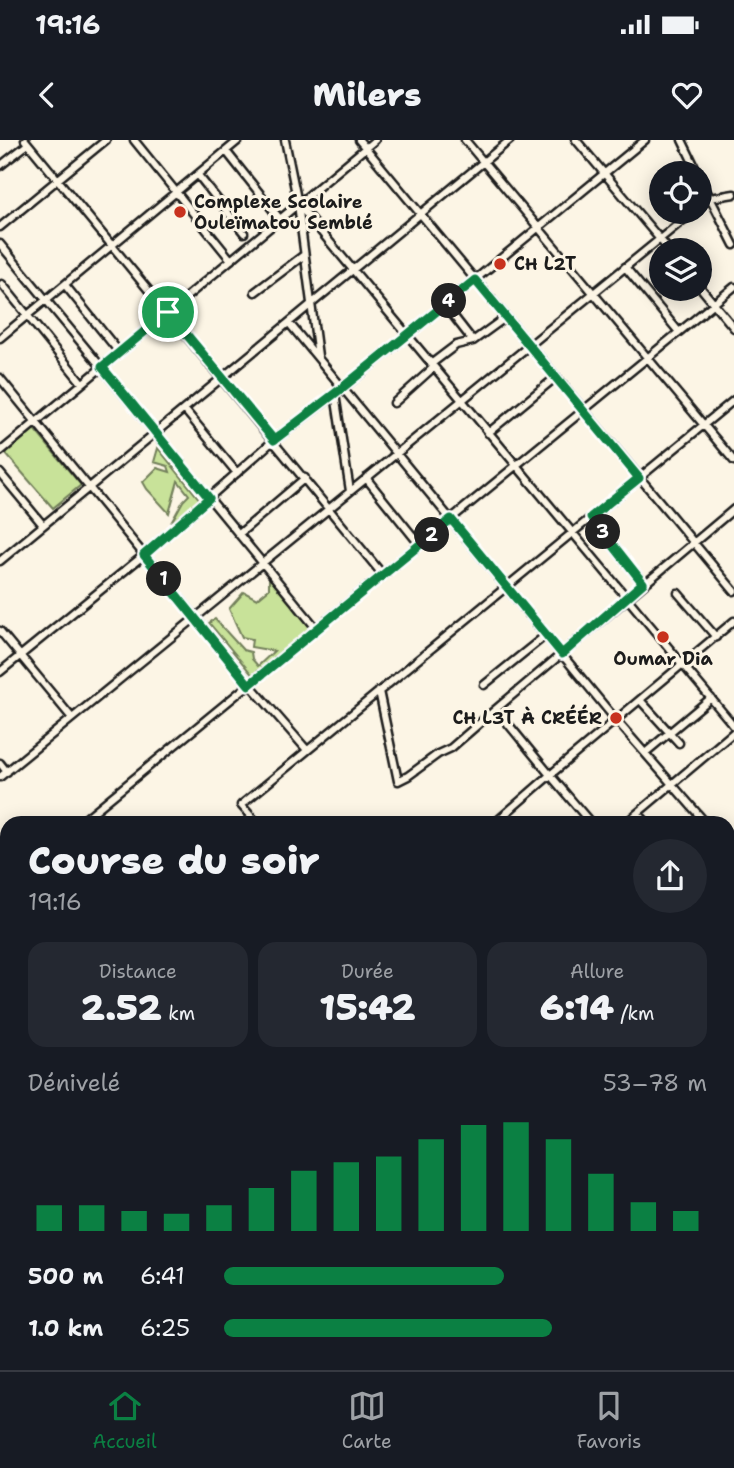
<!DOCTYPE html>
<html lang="fr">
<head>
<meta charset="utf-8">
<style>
	:root { --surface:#171b24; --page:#242831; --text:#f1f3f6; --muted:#9ea1a6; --line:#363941; --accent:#0b8043 }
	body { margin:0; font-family:"Shantell Sans",sans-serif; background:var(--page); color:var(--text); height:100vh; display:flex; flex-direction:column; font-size:26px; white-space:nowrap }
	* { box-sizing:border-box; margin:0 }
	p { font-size:23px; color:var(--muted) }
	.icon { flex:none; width:38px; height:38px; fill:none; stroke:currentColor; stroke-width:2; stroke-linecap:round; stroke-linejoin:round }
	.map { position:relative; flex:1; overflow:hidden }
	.panel { position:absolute; left:0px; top:676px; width:735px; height:555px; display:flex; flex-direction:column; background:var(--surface); border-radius:21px 21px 0 0; box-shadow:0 4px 18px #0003 }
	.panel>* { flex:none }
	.tools { position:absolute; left:649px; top:21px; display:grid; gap:14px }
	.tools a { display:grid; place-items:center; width:63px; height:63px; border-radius:50%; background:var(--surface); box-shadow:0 4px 18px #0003; font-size:35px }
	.pin { position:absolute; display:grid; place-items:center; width:60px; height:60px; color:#fff; margin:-30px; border:4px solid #fff; border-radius:50%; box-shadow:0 2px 7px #0007 }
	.km { position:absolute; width:35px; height:35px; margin:-18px; border-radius:50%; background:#222; color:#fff; font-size:19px; line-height:35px; text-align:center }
	.round { display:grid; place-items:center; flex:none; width:74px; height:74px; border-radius:37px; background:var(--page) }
	.head { display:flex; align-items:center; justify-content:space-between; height:119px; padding:0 28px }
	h1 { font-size:38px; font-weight:800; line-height:52px }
	.metrics { display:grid; grid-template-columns:repeat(3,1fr); gap:10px; height:119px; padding:7px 28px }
	.metrics div { display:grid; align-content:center; border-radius:18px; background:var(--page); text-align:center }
	.metrics b { font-size:35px; font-weight:800 }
	.metrics small { font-size:19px; font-weight:400 }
	.metrics p { font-size:19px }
	.chart { height:196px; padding:14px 28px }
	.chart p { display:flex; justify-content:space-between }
	.chart svg { width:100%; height:126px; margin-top:7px; stroke:var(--accent); stroke-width:6 }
	ul { padding:0 28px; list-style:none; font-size:23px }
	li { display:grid; grid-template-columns:112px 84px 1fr; align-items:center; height:52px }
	li i { height:18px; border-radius:9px; background:var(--accent) }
	.status { display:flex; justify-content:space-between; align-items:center; height:49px; padding:0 35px; background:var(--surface); direction:ltr }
	.status svg { height:19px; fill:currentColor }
	header { display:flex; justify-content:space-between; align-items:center; height:91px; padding:0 28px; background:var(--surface); font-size:32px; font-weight:800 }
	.dock { display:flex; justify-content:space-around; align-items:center; height:98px; border-top:2px solid var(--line); background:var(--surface); font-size:19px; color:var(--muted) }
	.dock a { display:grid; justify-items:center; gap:4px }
	.dock .current { color:var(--accent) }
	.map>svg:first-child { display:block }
	.green { fill:#c8e299; stroke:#727f5a; stroke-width:2 }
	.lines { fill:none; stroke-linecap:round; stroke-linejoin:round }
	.minor-casing { stroke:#1c1c1c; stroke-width:11 }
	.minor { stroke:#fcf5e5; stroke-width:6 }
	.route-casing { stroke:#fff; stroke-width:14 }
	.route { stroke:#0b8043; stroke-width:9 }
	.poi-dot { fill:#c8321e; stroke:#fcf5e5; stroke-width:2.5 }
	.labels { text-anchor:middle; stroke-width:6; stroke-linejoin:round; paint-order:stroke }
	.poi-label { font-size:18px; font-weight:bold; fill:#1c1c1c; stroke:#fcf5e5; text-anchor:start }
</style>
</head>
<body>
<div class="status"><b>19:16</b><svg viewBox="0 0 49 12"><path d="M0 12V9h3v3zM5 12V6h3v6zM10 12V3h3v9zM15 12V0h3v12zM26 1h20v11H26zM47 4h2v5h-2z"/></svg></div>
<header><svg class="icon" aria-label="back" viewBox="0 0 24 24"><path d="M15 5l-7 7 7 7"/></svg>Milers<svg class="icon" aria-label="heart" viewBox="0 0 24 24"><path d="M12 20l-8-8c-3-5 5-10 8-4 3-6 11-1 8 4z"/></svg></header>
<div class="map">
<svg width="734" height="1230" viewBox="0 0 734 1230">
	<rect width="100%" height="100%" fill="#fcf5e5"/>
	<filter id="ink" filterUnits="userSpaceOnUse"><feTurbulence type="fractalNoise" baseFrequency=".0143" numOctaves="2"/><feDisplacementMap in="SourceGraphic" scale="14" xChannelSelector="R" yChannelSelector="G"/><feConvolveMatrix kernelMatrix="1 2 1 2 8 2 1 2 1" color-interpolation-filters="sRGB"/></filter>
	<g filter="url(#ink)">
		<path class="green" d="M34,289l47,56 -28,23 -48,-55z
			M158,308l43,53 -30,22 12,-22 6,-6 -11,-14 -9,32 -22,-24 -4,-7 14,-14 13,4 -2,-6 -14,-4z
			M269,431l47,56 -62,50 -45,-54 6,-4 28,31 8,2 1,7 6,7 16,-15 -23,-4 1,-8 -10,-2 -13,-28 15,-17 13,7 12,-10z"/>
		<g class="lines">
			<g class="minor-casing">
				<path id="minor" d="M25,0l358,435
					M134,0l97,120
					M285,0l13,64 20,152
					M359,0l375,451
					M465,0l269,321
					M576,0l93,110
					M682,0l16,33
					M226,11l54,68
					M0,26l28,-22
					M198,35l46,58
					M700,38l34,67
					M298,64l436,522
					M700,66l10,-8 24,-4
					M0,87l106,-87
					M0,104l312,379
					M625,127l54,65
					M2,144l80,99
					M65,145l54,67
					M700,147l34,41
					M255,152l49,-37
					M445,165l28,36
					M289,183l327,397 89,102
					M0,198l239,-198
					M431,224l25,-19 17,-4 33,-24
					M0,238l246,302 61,70
					M335,254l15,97
					M394,263l40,-36
					M184,269l53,64
					M488,293l68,-56
					M0,312l375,-312
					M0,333l43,52
					M366,338l54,67
					M591,377l52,66
					M239,394l66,-56
					M0,421l510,-421
					M678,453l38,44
					M0,491l72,87
					M0,532l144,-117 130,-115 69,-52 302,-248
					M484,545l62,-50
					M379,551l19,90 10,-5 30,-22 13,-6 45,-39
					M640,560l39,43
					M645,613l66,-55
					M0,623l7,9
					M0,637l693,-565
					M638,673l8,9
					M81,682l653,-535
					M256,682l-15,-17 493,-405
					M496,682l54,-47 -54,-66 238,-200
					M590,682l-40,-47 184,-154
					M627,682l107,-90
					M728,711l6,7
					M0,749l7,-6
					M0,797l7,9
					M728,822l6,-5
					M728,843l6,7
					M0,852l7,5
					M728,935l6,-5
					M0,970l7,8
					M728,977l6,7
					M0,1005l7,-6
					M0,1032l7,10
					M728,1050l6,-5
					M0,1120l7,-2
					M728,1158l6,-5
					M0,1171l7,-2
					M728,1173l6,8
					M75,1223l2,7
					M202,1223l2,7
					M263,1223l3,7
					M451,1223l3,4
					M478,1223l6,7
					M594,1223l5,7
					M375,1230l8,-7
					M643,1230l8,-7"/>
			</g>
			<use href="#minor" class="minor"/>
		</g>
	</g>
	<g class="lines" filter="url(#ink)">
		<g class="route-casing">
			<path id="route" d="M475,140l164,198 -48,39 52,66 -81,71 -111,-135 -202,166 -105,-130 65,-57 -107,-131 66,-55 106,128 68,-52z"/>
		</g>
		<use href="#route" class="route"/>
	</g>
	<g class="poi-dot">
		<circle cx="180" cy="72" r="7"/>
		<circle cx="500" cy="124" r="7"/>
		<circle cx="663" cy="497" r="7"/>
		<circle cx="616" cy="578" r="7"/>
	</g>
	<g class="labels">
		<g class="poi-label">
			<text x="194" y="68">Complexe Scolaire<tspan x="194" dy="21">Ouleïmatou Semblé</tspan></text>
			<text x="514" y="130">CH L2T</text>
			<text x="663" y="525" text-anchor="middle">Oumar Dia</text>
			<text x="602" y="584" text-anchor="end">CH L3T À CRÉÉR</text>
		</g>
	</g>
</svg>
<div class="tools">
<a><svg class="icon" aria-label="locate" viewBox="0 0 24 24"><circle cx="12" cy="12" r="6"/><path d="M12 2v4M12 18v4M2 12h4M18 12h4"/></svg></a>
<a><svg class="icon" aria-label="layers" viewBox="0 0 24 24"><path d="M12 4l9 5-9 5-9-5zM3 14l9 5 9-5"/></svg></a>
</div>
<div class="pin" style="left:168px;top:172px;background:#1e9e55"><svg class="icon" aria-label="arrive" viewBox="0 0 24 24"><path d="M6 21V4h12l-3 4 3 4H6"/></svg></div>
<b class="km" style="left:164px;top:439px">1</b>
<b class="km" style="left:432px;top:395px">2</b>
<b class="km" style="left:603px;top:392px">3</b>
<b class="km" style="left:449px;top:161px">4</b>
<section class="panel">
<div class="head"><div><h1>Course du soir</h1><p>19:16</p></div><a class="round"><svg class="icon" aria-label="share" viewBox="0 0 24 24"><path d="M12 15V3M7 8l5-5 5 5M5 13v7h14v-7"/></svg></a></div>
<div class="metrics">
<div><p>Distance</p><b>2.52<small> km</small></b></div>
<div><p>Durée</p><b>15:42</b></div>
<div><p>Allure</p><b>6:14<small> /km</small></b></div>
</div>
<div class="chart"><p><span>Dénivelé</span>53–78 m</p>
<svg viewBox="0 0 160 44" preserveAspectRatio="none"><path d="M5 44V35M15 44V35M25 44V37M35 44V38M45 44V35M55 44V29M65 44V23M75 44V20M85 44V18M95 44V12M105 44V7M115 44V6M125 44V12M135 44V24M145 44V34M155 44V37"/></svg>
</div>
<ul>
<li><b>500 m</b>6:41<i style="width:58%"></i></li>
<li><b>1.0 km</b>6:25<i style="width:68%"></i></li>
</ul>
</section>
</div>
<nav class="dock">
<a class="current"><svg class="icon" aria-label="home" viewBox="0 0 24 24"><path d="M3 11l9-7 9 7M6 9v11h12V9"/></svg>Accueil</a>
<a><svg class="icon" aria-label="map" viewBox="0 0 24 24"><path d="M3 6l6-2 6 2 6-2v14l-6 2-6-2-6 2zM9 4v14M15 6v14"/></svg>Carte</a>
<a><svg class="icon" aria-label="saved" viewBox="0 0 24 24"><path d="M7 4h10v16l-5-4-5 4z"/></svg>Favoris</a>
</nav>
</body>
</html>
